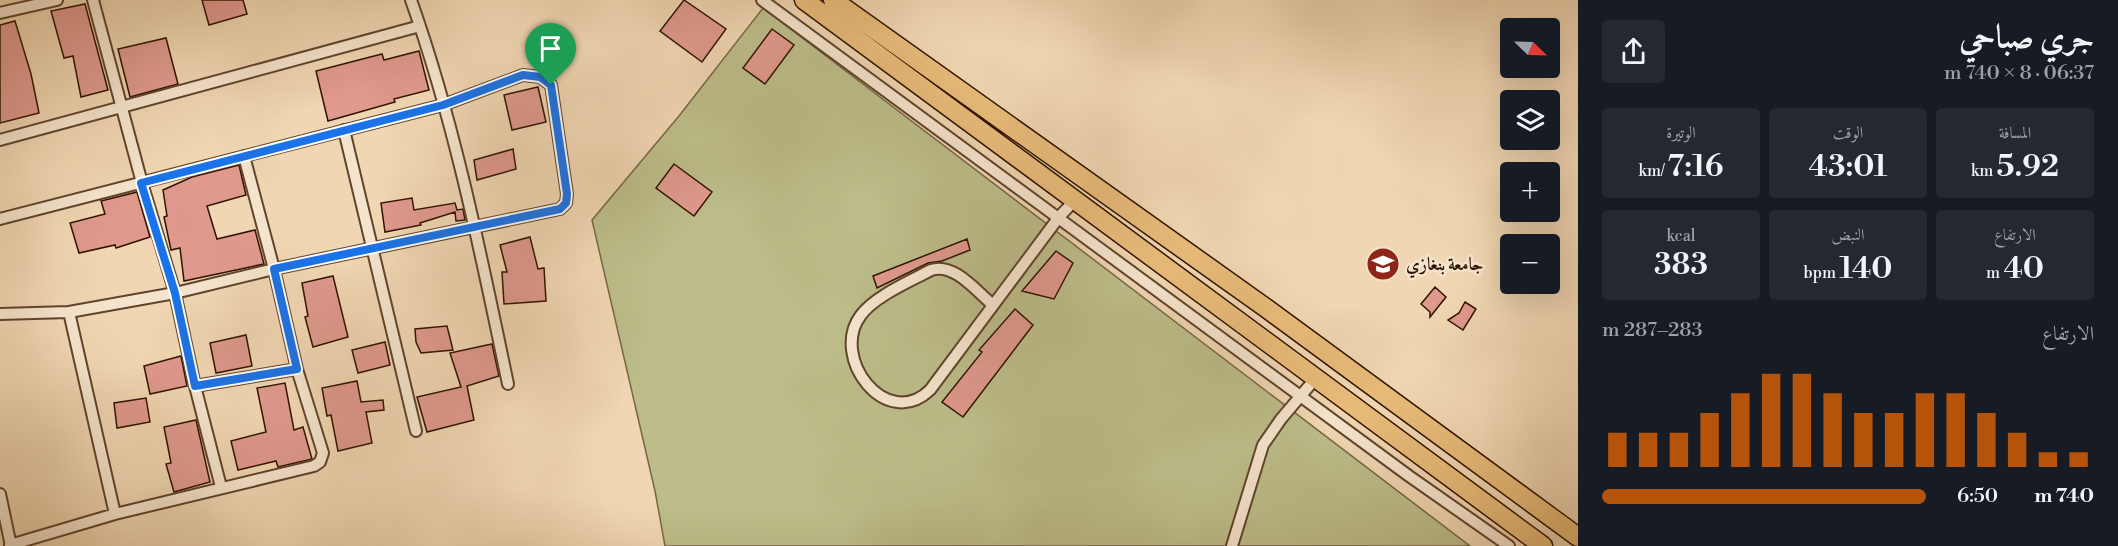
<!DOCTYPE html>
<html lang="ar">
<head>
<meta charset="utf-8">
<style>
	:root { --surface:#171b24; --page:#242831; --text:#f1f3f6; --muted:#9ea1a6; --accent:#b45309 }
	body { margin:0; font-family:"Libre Bodoni",Amiri,serif; background:var(--page); color:var(--text); direction:rtl; height:100vh; display:flex; flex-direction:column; font-size:22px; white-space:nowrap }
	* { box-sizing:border-box; margin:0 }
	p { font-size:20px; color:var(--muted) }
	.icon { flex:none; width:33px; height:33px; fill:none; stroke:currentColor; stroke-width:2; stroke-linecap:round; stroke-linejoin:round }
	.map { position:relative; flex:1; overflow:hidden; direction:ltr }
	.sheet { display:flex; flex-direction:column; background:var(--surface); width:540px }
	.sheet>* { flex:none }
	.needle { width:39px; rotate:113deg }
	.controls { position:absolute; left:1500px; top:18px; display:grid; gap:12px }
	.controls a { display:grid; place-items:center; width:60px; height:60px; border-radius:6px; background:var(--surface); box-shadow:0 6px 24px #0002; font-size:30px }
	.pin { position:absolute; display:grid; place-items:center; width:51px; height:51px; color:#fff; margin:-62px -26px; border-radius:50% 50% 50% 0; rotate:-45deg; box-shadow:0 0 6px #0007 }
	.pin .icon { rotate:45deg }
	.round { display:grid; place-items:center; flex:none; width:63px; height:63px; border-radius:6px; background:var(--page) }
	.head { display:flex; align-items:center; justify-content:space-between; height:102px; padding:0 24px }
	h1 { font-size:33px; font-weight:600; line-height:45px }
	.stats { display:grid; grid-template-columns:repeat(3,1fr); gap:9px; height:102px; padding:6px 24px }
	.stats div { display:grid; align-content:center; border-radius:6px; background:var(--page); text-align:center }
	.stats b { font-size:30px; font-weight:600 }
	.stats small { font-size:16px; font-weight:400 }
	.stats p { font-size:16px }
	.chart { height:168px; padding:12px 24px }
	.chart p { display:flex; justify-content:space-between }
	.chart svg { width:100%; height:108px; margin-top:6px; stroke:var(--accent); stroke-width:6 }
	ul { padding:0 24px; list-style:none; font-size:20px }
	li { display:grid; grid-template-columns:96px 72px 1fr; align-items:center; height:45px }
	li i { height:15px; border-radius:8px; background:var(--accent) }
	main { display:flex; flex:1; min-height:0 }
	.map>svg:first-child { display:block }
	.green { fill:#bcbd8a; stroke:#766845; stroke-width:1.5 }
	.building { fill:#df998d; stroke:#301300; stroke-width:1.5 }
	.lines { fill:none; stroke-linecap:round; stroke-linejoin:round }
	.minor-casing { stroke:#60442c; stroke-width:14 }
	.trunk-casing { stroke:#301300; stroke-width:21 }
	.minor { stroke:#f5e4cd; stroke-width:10 }
	.trunk { stroke:#e8bb79; stroke-width:18 }
	.route-casing { stroke:#fff; stroke-width:12 }
	.route { stroke:#1a73e8; stroke-width:8 }
	.labels { text-anchor:middle; stroke-width:5; stroke-linejoin:round; paint-order:stroke }
	.poi-label { font-size:18px; font-weight:bold; fill:#301300; stroke:#f5e4cd; text-anchor:start }
</style>
</head>
<body>
<main>
<section class="sheet">
<div class="head"><div><h1>جري صباحي</h1><p>06:37 · 8 × 740 m</p></div><a class="round"><svg class="icon" aria-label="share" viewBox="0 0 24 24"><path d="M12 15V3M7 8l5-5 5 5M5 13v7h14v-7"/></svg></a></div>
<div class="stats">
<div><p>المسافة</p><b>5.92<small> km</small></b></div>
<div><p>الوقت</p><b>43:01</b></div>
<div><p>الوتيرة</p><b>7:16<small> /km</small></b></div>
</div>
<div class="stats">
<div><p>الارتفاع</p><b>40<small> m</small></b></div>
<div><p>النبض</p><b>140<small> bpm</small></b></div>
<div><p>kcal</p><b>383</b></div>
</div>
<div class="chart"><p><span>الارتفاع</span>283–287 m</p>
<svg viewBox="0 0 160 44" preserveAspectRatio="none"><path d="M5 44V30M15 44V30M25 44V30M35 44V22M45 44V14M55 44V6M65 44V6M75 44V14M85 44V22M95 44V22M105 44V14M115 44V14M125 44V22M135 44V30M145 44V38M155 44V38"/></svg>
</div>
<ul>
<li><b>740 m</b>6:50<i style="width:100%"></i></li>
</ul>
</section>
<div class="map">
<svg width="1578" height="546" viewBox="0 0 1578 546">
	<rect width="100%" height="100%" fill="#f0d6b2"/>
	<filter id="stains"><feTurbulence type="fractalNoise" baseFrequency=".00333" numOctaves="4"/><feColorMatrix values="0 0 0 0 .2 0 0 0 0 .09 0 0 0 0 .02 0 0 0 .5 -.17"/></filter>
	<radialGradient id="worn" r=".72"><stop offset=".6" stop-color="#630" stop-opacity="0"/><stop offset="1" stop-color="#630" stop-opacity=".3"/></radialGradient>
	<path class="green" d="M763,8l707,538h-805l-10,-55 -63,-271 87,-104z"/>
	<path class="building" d="M202,0h41l4,14 -38,11z
		M684,0l42,29 -24,33 -42,-31z
		M85,4l23,86 -27,7 -8,-41 -9,2 -13,-47z
		M15,21l16,53 8,39 -39,10v-98z
		M772,29l22,16 -29,39 -22,-16z
		M166,38l12,46 -48,13 -12,-48z
		M419,51l10,39 -35,9 1,3 -67,19 -12,-50 66,-17 2,6z
		M538,87l8,35 -34,8 -8,-35z
		M513,149l3,20 -39,11 -3,-20z
		M674,164l38,28 -18,24 -38,-28z
		M239,165l7,30 -39,11 10,33 38,-9 9,34 -80,17 -4,-33 -9,2 -7,-33 3,-1 -4,-26 29,-13z
		M137,192l13,45 -34,11 -1,-3 -36,8 -9,-30 35,-9 -4,-13z
		M412,198l2,12 41,-7 2,7 6,-1 2,11 -9,1 -1,-9 -35,11 1,2 -36,7 -4,-29z
		M530,237l8,32 6,-1 2,33 -42,3 -2,-32h5l-7,-27z
		M967,239l3,11 -28,11 -14,2 -51,25 -4,-12z
		M1056,251l17,12 -19,36 -32,-8z
		M333,276l15,61 -35,10 -8,-30 3,-1 -6,-33z
		M1435,287l11,10 -16,20v-5l-9,-8z
		M1465,302l11,7 -13,21 -15,-10 11,-7z
		M1015,309l18,16 -70,92 -21,-15 40,-50 -3,-2z
		M447,326l6,24 -32,3 -5,-11 -1,-13z
		M246,335l6,31 -36,7 -6,-30z
		M385,342l5,23 -32,8 -6,-23z
		M492,344l7,32 -32,10 7,34 -47,12 -10,-35 44,-10 -11,-34z
		M181,356l6,30 -37,8 -6,-28z
		M357,381l4,21 22,-2 1,10 -18,2 6,31 -34,8 -7,-36 -4,1 -5,-28z
		M285,383l9,47 9,-3 9,32 -34,8 -2,-6 -38,9 -7,-29 35,-9 -9,-44z
		M146,398l4,24 -33,6 -3,-25z
		M196,420l14,62 -36,10 -8,-28 5,-1 -7,-36z"/>
	<g class="lines">
		<g class="minor-casing">
			<path id="minor" d="M411,0c44,124 70,255 97,384
				M762,0l647,476 100,70
				M0,13l57,-13
				M344,130l72,301
				M0,140l420,-114
				M244,156l30,113 23,100
				M0,219l443,-114 80,-30 17,2 11,8 16,109 -1,9 -6,6 -286,60 -99,24 -33,-110 -49,-183
				M993,305c-16,-13 -39,-43 -62,-35 -20,11 -56,26 -70,45 -32,42 25,117 69,75l129,-173 17,-18
				M69,312l46,202
				M0,314l69,-2 106,-19 20,93 102,-17 26,84 -3,9 -6,4 -199,48 -105,31
				M195,386l26,101
				M0,494l11,52
				M1232,546l31,-101 18,-26 34,-40"/>
		</g>
		<g class="trunk-casing">
			<path id="trunk" d="M804,0l739,546
				M833,0l433,308 312,229"/>
		</g>
		<use href="#minor" class="minor"/>
		<use href="#trunk" class="trunk"/>
	</g>
	<g class="lines">
		<g class="route-casing">
			<path id="route" d="M523,75l17,2 11,8 16,109 -1,9 -6,6 -286,60 23,100 -102,17 -20,-93 -34,-110 302,-78z"/>
		</g>
		<use href="#route" class="route"/>
	</g>
	<defs>
		<g id="university-disc" transform="scale(1.725)"><circle r="9.5" fill="#8f2418" stroke="#f5e4cd"/><path d="M0-5L7-2L0 1L-7-2ZM-4 1L0 2.5L4 1V4Q0 6-4 4Z" fill="#fff"/></g>
	</defs>
	<g fill-rule="evenodd">
		<use href="#university-disc" x="1383" y="264"/>
	</g>
	<g class="labels">
		<g class="poi-label">
			<text x="1406" y="270">جامعة بنغازي</text>
		</g>
	</g>
	<rect width="100%" height="100%" filter="url(#stains)"/>
	<rect width="100%" height="100%" fill="url(#worn)"/>
</svg>
<div class="controls">
<a><svg class="needle" viewBox="-14 -14 28 28"><path d="M0-13l5 13h-10z" fill="#e53935"/><path d="M0 13l5-13h-10z" fill="#9ea1a6"/></svg></a>
<a><svg class="icon" aria-label="layers" viewBox="0 0 24 24"><path d="M12 4l9 5-9 5-9-5zM3 14l9 5 9-5"/></svg></a>
<a>+</a>
<a>−</a>
</div>
<div class="pin" style="left:551px;top:85px;background:#1e9e55"><svg class="icon" aria-label="arrive" viewBox="0 0 24 24"><path d="M6 21V4h12l-3 4 3 4H6"/></svg></div>
</div>
</main>
</body>
</html>
